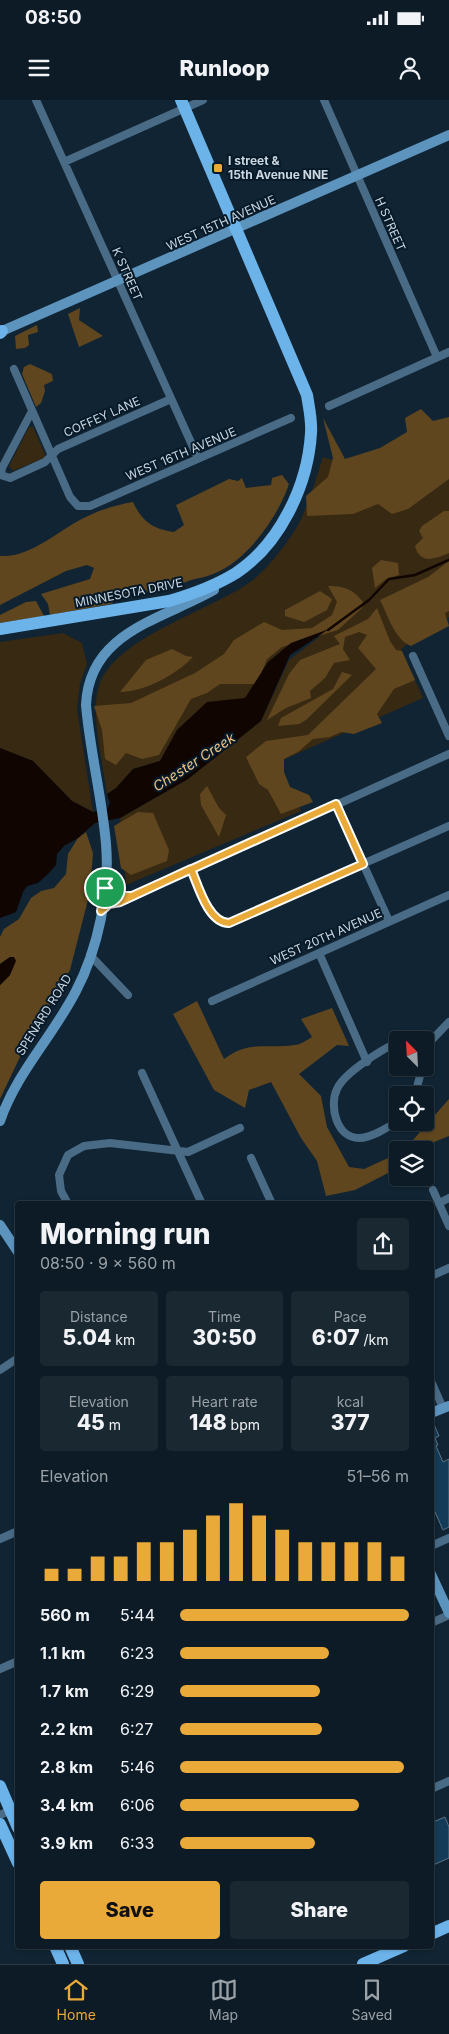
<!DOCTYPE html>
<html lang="en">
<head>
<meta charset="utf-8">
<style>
	:root { --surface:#0c1b26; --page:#1a2832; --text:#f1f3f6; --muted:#9aa1a7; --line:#2c3943; --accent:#eaaa39 }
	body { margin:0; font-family:Inter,sans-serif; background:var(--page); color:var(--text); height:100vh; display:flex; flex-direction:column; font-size:19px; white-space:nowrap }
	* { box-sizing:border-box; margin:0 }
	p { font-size:16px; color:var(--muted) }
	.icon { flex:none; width:28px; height:28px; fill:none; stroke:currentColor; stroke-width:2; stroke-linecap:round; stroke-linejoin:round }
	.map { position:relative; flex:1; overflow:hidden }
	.side { position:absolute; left:15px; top:1101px; width:419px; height:748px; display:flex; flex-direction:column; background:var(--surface); border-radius:5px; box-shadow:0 1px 4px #0004,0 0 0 1px var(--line) }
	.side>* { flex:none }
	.needle { width:32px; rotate:336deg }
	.controls { position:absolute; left:389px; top:931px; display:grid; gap:10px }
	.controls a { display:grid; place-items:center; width:45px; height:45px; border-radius:5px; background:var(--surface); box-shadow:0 1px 4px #0004,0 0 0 1px var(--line); font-size:25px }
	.pin { position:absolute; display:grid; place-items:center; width:42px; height:42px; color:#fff; margin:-21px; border:2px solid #fff; border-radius:50%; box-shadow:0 1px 5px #0007 }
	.round { display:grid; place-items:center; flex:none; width:52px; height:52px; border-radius:5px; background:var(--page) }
	.overview { display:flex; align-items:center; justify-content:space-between; height:85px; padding:0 25px }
	h1 { font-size:28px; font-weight:800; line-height:38px }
	.figures { display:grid; grid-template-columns:repeat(3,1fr); gap:8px; height:85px; padding:5px 25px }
	.figures div { display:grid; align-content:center; border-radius:5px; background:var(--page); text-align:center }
	.figures b { font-size:21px; font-weight:800 }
	.figures small { font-size:14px; font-weight:400 }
	.figures p { font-size:14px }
	.chart { height:140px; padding:10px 25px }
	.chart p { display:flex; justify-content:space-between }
	.chart svg { width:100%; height:90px; margin-top:5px; stroke:var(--accent); stroke-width:6 }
	.cta { display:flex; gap:10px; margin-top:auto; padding:10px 25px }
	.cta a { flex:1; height:58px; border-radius:5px; background:var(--accent); color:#111; font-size:20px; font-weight:800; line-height:58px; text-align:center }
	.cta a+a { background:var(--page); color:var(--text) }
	ul { padding:0 25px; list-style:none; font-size:16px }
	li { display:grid; grid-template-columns:80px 60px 1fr; align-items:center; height:38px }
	li i { height:12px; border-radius:6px; background:var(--accent) }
	.status { display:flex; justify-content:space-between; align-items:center; height:35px; padding:0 25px; background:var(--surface); direction:ltr }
	.status svg { height:14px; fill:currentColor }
	header { display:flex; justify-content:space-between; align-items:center; height:65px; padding:0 25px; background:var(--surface); font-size:22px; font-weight:800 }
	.tabs { display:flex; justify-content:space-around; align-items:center; height:70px; border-top:1px solid var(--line); background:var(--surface); font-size:14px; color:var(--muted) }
	.tabs a { display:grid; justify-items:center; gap:2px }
	.tabs .selected { color:var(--accent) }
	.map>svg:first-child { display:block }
	.green { fill:#382912 }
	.forest { fill:#5f461e }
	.water { fill:#100500 }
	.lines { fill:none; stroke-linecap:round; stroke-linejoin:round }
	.stream { stroke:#100500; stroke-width:2.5 }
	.building { fill:#143c58; stroke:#5d7385 }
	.street { stroke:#496b85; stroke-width:8 }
	.secondary { stroke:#5d94be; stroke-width:10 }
	.primary { stroke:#6cb3ea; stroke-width:12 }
	.route-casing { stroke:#fff; stroke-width:10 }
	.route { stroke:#eaaa39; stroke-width:6 }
	.poi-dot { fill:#eaaa39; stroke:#071a29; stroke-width:2 }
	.labels { text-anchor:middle; stroke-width:4; stroke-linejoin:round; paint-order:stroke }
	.poi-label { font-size:12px; font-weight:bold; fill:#cbd7e1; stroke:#071a29; text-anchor:start }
	.street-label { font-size:12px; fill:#cbd7e1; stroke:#071a29 }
	.water-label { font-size:14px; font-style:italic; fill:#efc383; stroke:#071a29 }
</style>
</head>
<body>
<div class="status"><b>08:50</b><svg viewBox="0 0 49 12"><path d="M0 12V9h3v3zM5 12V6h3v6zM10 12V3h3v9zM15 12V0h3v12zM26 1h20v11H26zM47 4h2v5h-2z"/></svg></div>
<header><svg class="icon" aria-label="menu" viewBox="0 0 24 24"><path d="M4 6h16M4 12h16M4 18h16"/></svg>Runloop<svg class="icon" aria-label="person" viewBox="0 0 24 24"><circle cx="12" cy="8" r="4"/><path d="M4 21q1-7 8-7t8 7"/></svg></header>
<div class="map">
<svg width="449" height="1864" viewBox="0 0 449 1864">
	<rect width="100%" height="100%" fill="#102433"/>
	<path class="green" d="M29,327h4l12,27 -1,4 -31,13 -4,-5z
		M449,334v183l-20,11 -28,21 22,49 -145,64 23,49 -175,74 -6,-67 68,-39 73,-58 28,-61 38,-29 -36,12 -50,63 -69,34 -12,21 -27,8 -17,19 -9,6c-4,-31 -16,-76 -9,-105 12,-51 116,-79 155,-109 15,-12 39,-42 47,-59 10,-20 16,-43 23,-64l20,7z
		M63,533l19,10 5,21 -7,20 -3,25 16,103 -21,-11 -39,-40 -33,-13v-106z"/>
	<path class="forest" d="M80,208l-1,12 24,16 -24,11 -11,-33z
		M37,225l1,7 -10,3 1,10 -4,3 -9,1 -1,-13z
		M30,264l22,10 1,7 -9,4 1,6 -4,12 -5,4 -14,-33 2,-7z
		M421,309l12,12 16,-4v62l-41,30 -16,5 -14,-10 -25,10 -46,2 -1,-20 22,-19 5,-19 -10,-40 22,41 35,-11 27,-16 -2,-14z
		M282,375l7,9c-11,33 -42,77 -76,90 -7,3 -15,4 -22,6 -14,5 -26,11 -41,14l-11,-10 -28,20 -61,11 -2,-11 -7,-10 49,-15 4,-11 -7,-3 -21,6 -66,34v-49c32,2 59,-27 88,-40 14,-7 29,-11 45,-14 9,19 19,27 41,30l10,-7 -8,-20 53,-26 9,2 4,-3 4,10 25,-3 1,-7z
		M444,411h5v42c-14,6 -29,12 -34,-7l8,-8 -4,-7 3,-5z
		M381,460l17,3 1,12 -13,4 -11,9 -3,-20z
		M449,461v50l-4,2 4,13 -38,20c-17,-7 -23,-31 -31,-46l48,-23z
		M328,486c16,0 25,3 35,16l-1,6 -24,22 -56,17 -15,12 -10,25h-37l-13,9 -16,6 -32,56 -17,4 -16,-6 -10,12 -11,-6 -3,-29 -8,-24 37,-3 64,-30 29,-19 10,-14 30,-18 18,8 30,-2 20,-13 5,-13z
		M320,491l12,8 -5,11 -23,12 -19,-6v-6z
		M36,501l8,15 -44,7v-8l26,-13z
		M377,508l13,33 6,9 6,1 13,29 -21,9 -17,25 5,9 -28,11 -13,-2 -11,5 -17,2 -15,13 -14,7v13l6,15 19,8 4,7 -32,12 -13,-24 -9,-6 -13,-27 20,-16 42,-6 68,-66 -18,-21 9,-13 -8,-3 -14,5 -2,12 7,11 -16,3 -9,15 -15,13 1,7 -25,10 -19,12 22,-46 11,-14 40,-16 -6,-8 34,-17z
		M172,549l14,7 7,1c-17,18 -49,35 -73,35l26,-32z
		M342,572l10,3 -46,45 -7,4 -21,2 3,-8 52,-29z
		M207,686l12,22 7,7 -7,22 -18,-32 -1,-11z
		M138,712l15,1 16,37 -2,11 -36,14 -10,-7 -7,-42z
		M86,732l7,21 -3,39 -20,78 -50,87 -20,42v-114l10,-10v-18l-10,7v-27l4,-8 15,-10 12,-21 10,-7 13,-3 12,-14 2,-20 10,-16z
		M197,901l27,58c25,-19 42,-10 70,-14 6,0 13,-5 18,-8l-11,-18 31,-11 17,38 -12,-1 -38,29 22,22 6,31 22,40 15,2 33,-15v19l-5,-2 -37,19 -29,6 -9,-35 -16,-23 -30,-56 -22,8 -4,18 -31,-18 -41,-76z
		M449,999v37l-34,14h-9l8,-4 -1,-6z"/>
	<path class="water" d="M329,529l-39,26 -29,66 -73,58 -68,39 -25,5 -17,15 -14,8 -7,8 -1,11 -8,9 -10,9 -11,3 -4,6 -7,20 -16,6v-170l33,13 39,40 21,11 14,-3 3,-6 -3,-9 9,-6 17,-19 27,-8 17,-31 30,-28 38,-4 23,-36 23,-19z
		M10,857h4l2,4 -6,14 -10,10v-21z"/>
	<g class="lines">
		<path class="stream" d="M328,530l41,-30 20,-21 26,-4 34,-15"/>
	</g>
	<path class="building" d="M432,1320l7,16 -4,2 3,7 -2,1 7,16 6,-3v68l-6,3 -12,-27z
		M445,1717l4,10v31l-18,8v-43z"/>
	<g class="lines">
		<path class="street" d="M36,0l162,358
			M324,0l113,257
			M64,62l139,-62
			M14,269l56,128 8,9h12l201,-88
			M329,306l120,-54
			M32,311l-30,57 -1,7 9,3 35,-16 13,-13 113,-50
			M413,556l36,80
			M336,704l53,117
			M191,769c8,16 17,54 38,54l220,-97
			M105,788l9,8h16
			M101,811l8,-7 12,-2 328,-148
			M319,853l48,109
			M90,855l38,40
			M212,901l237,-106
			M398,942c-17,8 -54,31 -61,47 -8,16 -1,49 22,49 12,0 28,-10 39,-17
			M425,947l24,-25
			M142,973l60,131
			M415,995l7,-27
			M251,1058l21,46
			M433,1090l16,36
			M439,1103l10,-5
			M68,1104l-7,-13 -2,-16 9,-20 16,-9 26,-3 78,9 52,-24
			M431,1176l18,-8
			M0,1270l18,-12
			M431,1281l12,27
			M0,1439l18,-8
			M431,1446l18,-8
			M431,1523l18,-8
			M0,1569l18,-8
			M431,1689l18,-8
			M0,1715l18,-8"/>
		<path class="secondary" d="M2,231l447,-196
			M0,1021c17,-49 53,-85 76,-130 22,-42 34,-100 30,-147 -4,-47 -16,-92 -20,-139 3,-73 75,-85 128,-115
			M0,1125l18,27
			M431,1313l18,-7
			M431,1474l18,39"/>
		<path class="primary" d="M0,233l2,-2
			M0,529l169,-28c24,-7 46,-15 67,-28 44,-29 72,-88 75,-140 1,-13 -2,-25 -4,-38l-126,-295
			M0,1686l18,42
			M0,1724l18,39
			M431,1834l18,-8
			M55,1846l8,18
			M70,1846l8,18
			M363,1864l41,-18"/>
	</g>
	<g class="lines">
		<g class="route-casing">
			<path id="route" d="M105,788l-4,23 8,-7 11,-2 71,-33c7,16 17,54 38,54l134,-59 -27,-60 -204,92h-18l-9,-8"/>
		</g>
		<use href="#route" class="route"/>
	</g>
	<rect class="poi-dot" x="213" y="63" width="10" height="10" rx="2.5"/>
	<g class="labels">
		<g class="poi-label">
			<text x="228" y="65">I street &amp;<tspan x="228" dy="14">15th Avenue NNE</tspan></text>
		</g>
		<g class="street-label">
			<text transform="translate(221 123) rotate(-24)" y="4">WEST 15TH AVENUE</text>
			<text transform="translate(390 124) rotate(66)" y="4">H STREET</text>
			<text transform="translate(127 174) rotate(66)" y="4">K STREET</text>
			<text transform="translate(102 317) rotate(-24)" y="4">COFFEY LANE</text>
			<text transform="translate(181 354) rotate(-23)" y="4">WEST 16TH AVENUE</text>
			<text transform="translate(129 493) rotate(-11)" y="4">MINNESOTA DRIVE</text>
			<text transform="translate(326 837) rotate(-24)" y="4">WEST 20TH AVENUE</text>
			<text transform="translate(44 915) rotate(-58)" y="4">SPENARD ROAD</text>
		</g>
		<g class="water-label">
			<text transform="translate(194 662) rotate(-33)" y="5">Chester Creek</text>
		</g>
	</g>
</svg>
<div class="controls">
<a><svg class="needle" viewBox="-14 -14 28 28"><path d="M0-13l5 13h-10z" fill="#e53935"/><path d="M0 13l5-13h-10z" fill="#9aa1a7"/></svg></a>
<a><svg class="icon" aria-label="locate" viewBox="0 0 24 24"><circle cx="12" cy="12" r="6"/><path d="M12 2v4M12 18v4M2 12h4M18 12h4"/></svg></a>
<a><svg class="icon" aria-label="layers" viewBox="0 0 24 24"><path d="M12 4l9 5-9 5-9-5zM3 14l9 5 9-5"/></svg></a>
</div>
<div class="pin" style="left:105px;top:788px;background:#1e9e55"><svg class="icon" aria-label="arrive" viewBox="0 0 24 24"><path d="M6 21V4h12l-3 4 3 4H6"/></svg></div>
<section class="side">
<div class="overview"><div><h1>Morning run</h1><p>08:50 · 9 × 560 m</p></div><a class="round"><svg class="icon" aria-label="share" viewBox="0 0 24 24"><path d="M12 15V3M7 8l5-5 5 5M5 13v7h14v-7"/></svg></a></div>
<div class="figures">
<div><p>Distance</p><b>5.04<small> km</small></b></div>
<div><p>Time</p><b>30:50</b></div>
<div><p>Pace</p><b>6:07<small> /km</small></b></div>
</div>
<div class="figures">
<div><p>Elevation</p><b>45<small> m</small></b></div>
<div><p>Heart rate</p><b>148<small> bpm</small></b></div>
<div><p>kcal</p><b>377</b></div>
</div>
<div class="chart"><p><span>Elevation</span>51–56 m</p>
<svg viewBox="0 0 160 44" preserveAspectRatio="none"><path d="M5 44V38M15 44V38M25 44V32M35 44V32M45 44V25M55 44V25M65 44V19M75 44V12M85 44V6M95 44V12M105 44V19M115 44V25M125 44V25M135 44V25M145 44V25M155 44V32"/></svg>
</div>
<ul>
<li><b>560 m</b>5:44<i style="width:100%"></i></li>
<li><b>1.1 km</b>6:23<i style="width:65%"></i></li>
<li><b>1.7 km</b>6:29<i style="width:61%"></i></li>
<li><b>2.2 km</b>6:27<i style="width:62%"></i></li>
<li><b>2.8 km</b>5:46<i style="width:98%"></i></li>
<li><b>3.4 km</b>6:06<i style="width:78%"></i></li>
<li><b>3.9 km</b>6:33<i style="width:59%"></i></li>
</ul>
<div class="cta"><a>Save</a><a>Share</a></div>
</section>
</div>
<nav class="tabs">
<a class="selected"><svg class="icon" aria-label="home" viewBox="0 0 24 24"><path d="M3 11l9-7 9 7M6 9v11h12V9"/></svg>Home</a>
<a><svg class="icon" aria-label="map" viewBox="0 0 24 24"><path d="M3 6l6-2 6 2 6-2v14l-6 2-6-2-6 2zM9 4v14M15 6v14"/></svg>Map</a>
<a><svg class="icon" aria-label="saved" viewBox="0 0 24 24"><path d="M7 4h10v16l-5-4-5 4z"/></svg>Saved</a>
</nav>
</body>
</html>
